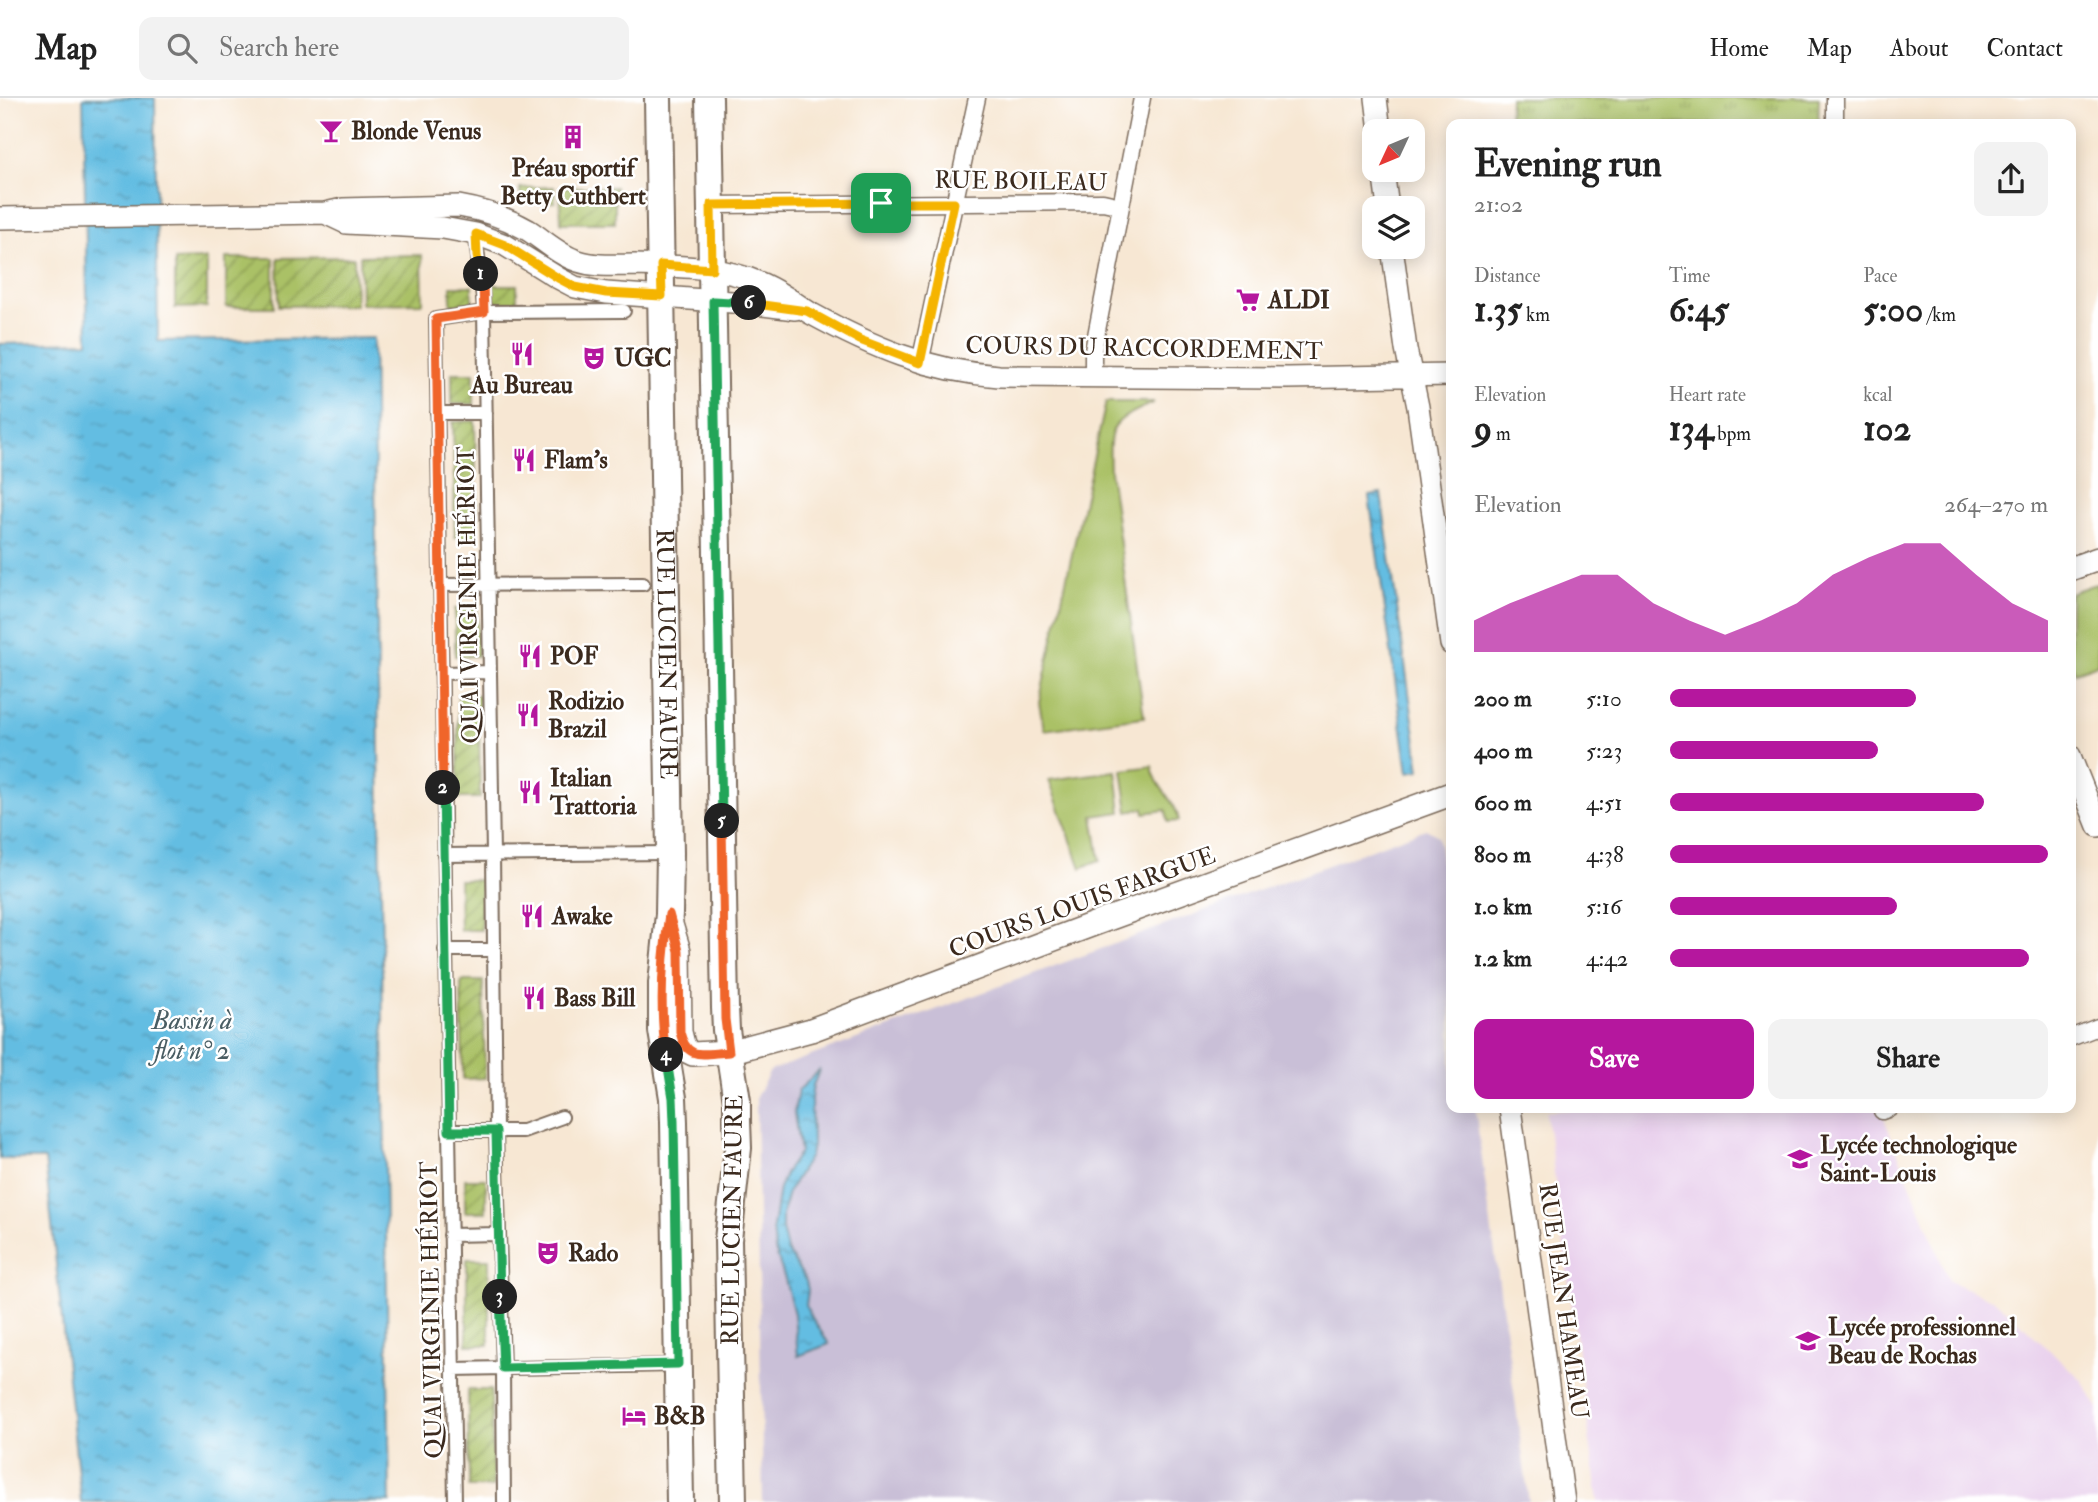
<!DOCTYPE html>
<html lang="en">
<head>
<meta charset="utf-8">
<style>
	:root { --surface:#fff; --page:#f2f2f2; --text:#222; --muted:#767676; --line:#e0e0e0; --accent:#b5179e }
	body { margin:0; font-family:"IM FELL Double Pica",serif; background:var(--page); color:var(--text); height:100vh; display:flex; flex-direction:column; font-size:26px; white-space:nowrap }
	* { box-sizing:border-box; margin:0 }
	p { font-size:23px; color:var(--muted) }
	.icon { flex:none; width:38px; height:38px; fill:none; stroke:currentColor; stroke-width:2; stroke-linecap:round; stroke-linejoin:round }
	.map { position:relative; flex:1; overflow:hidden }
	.drawer { position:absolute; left:1446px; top:21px; width:630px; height:994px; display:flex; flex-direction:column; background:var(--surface); border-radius:14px; box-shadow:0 4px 18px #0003 }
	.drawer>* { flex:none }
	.needle { width:46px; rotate:226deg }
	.controls { position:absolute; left:1362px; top:21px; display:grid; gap:14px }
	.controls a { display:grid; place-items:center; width:63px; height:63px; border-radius:14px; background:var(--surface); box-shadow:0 4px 18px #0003; font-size:35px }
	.pin { position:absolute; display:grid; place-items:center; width:60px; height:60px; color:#fff; margin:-30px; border-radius:14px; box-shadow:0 4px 10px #0006 }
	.km { position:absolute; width:35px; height:35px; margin:-18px; border-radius:50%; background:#222; color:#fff; font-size:19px; line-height:35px; text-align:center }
	.round { display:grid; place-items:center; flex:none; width:74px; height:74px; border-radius:14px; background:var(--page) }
	.summary { display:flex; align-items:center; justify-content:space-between; height:119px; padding:0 28px }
	h1 { font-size:38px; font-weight:800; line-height:52px }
	.stats { display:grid; grid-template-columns:repeat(3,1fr); gap:10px; height:119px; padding:7px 28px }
	.stats div { display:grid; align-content:center }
	.stats b { font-size:35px; font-weight:800 }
	.stats small { font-size:19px; font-weight:400 }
	.stats p { font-size:19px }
	.chart { height:196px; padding:14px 28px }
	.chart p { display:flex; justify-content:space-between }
	.chart svg { width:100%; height:126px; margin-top:7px; fill:var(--accent); opacity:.7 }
	.primary-button { display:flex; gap:14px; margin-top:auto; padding:14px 28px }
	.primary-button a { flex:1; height:80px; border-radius:14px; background:var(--accent); color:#fff; font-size:28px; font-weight:800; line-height:80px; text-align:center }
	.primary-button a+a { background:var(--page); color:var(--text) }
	ul { padding:0 28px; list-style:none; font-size:23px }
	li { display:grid; grid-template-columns:112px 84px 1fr; align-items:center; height:52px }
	li i { height:18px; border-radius:9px; background:var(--accent) }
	header { display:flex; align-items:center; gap:42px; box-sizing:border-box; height:98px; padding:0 35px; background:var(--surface); border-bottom:2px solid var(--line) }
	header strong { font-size:33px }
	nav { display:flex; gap:38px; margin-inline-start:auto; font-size:24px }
	.search { width:490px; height:63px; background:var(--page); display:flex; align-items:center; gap:18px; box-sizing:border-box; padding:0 24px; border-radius:14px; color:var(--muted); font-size:26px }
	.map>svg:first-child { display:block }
	.built { fill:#e9d1ed }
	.industrial { fill:#c9bfd7 }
	.grass { fill:#aac166; stroke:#727642; stroke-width:2 }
	.park { fill:url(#park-tufts); stroke:#727642; stroke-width:2 }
	.garden { fill:url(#garden-furrows); stroke:#727642; stroke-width:2 }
	.water { fill:url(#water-ripples); stroke:#507480; stroke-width:2 }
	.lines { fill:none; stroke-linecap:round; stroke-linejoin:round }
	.pedestrian-casing { stroke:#7d6c5d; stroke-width:16 }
	.minor-casing { stroke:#7d6c5d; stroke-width:19 }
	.tertiary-casing { stroke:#7d6c5d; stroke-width:24 }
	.secondary-casing { stroke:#7d6c5d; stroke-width:26 }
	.primary-casing { stroke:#7d6c5d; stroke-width:30 }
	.pedestrian { stroke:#fff; stroke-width:12 }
	.minor { stroke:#fff; stroke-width:16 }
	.tertiary { stroke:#fff; stroke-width:21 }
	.secondary { stroke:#fff; stroke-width:23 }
	.primary { stroke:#fff; stroke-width:26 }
	.split-1-casing { stroke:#fff; stroke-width:14 }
	.split-2-casing { stroke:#fff; stroke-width:14 }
	.split-3-casing { stroke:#fff; stroke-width:14 }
	.split-4-casing { stroke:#fff; stroke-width:14 }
	.split-5-casing { stroke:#fff; stroke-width:14 }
	.split-6-casing { stroke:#fff; stroke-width:14 }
	.split-7-casing { stroke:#fff; stroke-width:14 }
	.split-1 { stroke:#f5b400; stroke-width:9 }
	.split-2 { stroke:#f0652b; stroke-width:9 }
	.split-3 { stroke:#22a559; stroke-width:9 }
	.split-4 { stroke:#22a559; stroke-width:9 }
	.split-5 { stroke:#f0652b; stroke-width:9 }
	.split-6 { stroke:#22a559; stroke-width:9 }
	.split-7 { stroke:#f5b400; stroke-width:9 }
	.labels { text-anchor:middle; stroke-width:5; stroke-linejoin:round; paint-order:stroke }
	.poi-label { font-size:24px; font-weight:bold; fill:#3b2a1e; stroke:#fff; text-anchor:start }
	.street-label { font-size:24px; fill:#3b2a1e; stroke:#fff }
	.water-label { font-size:26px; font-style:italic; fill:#495d63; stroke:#fff }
</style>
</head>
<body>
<header>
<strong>Map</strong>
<div class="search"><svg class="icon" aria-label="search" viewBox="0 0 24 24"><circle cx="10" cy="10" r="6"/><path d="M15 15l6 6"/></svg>Search here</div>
<nav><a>Home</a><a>Map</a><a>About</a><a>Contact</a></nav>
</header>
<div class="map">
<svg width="2098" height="1404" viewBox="0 0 2098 1404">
	<defs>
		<pattern id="park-tufts" width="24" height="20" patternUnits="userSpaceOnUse" patternTransform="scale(1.75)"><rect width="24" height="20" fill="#aac166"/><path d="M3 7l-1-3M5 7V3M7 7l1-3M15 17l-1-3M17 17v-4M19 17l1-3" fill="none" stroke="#8c9d53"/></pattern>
		<pattern id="garden-furrows" width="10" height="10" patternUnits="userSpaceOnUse" patternTransform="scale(1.75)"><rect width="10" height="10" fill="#aac166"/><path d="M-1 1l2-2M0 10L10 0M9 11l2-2" fill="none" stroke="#8c9d53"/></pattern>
		<pattern id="water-ripples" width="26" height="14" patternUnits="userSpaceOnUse" patternTransform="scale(1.75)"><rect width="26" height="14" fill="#64bde2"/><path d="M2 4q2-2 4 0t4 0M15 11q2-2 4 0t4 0" fill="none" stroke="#549ab7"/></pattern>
	</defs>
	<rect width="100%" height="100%" fill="#fff"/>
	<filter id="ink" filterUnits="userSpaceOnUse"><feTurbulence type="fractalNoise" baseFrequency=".0143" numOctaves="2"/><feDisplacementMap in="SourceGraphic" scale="14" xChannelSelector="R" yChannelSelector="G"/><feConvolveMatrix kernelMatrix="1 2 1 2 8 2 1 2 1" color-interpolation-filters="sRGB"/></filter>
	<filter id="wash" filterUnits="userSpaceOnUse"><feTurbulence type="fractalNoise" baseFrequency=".00686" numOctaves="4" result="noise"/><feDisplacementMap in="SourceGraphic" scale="28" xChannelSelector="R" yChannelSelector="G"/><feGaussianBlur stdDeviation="1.57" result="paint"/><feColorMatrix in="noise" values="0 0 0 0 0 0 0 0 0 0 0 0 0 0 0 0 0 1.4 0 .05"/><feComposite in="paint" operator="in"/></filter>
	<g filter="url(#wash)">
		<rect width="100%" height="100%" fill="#f7e7d3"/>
		<path class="built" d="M1590,1010h290l69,173 47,20 86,79 16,29v93h-500l-52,-390z"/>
		<path class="industrial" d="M1426,731l12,7 13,92v180h24l54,394h-766l-7,-405 14,-26z"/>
		<path class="grass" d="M1106,304h48c-43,21 -46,20 -44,69l34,246 -100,13 -5,-28z
			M2098,485v81l-23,8 -5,-13v-66z
			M1152,668c3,22 24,33 27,55l-11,1 -2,-12 -21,3 -1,-5 -16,4 -6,-42z
			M1116,673l5,41 -28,4 7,44 -19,8 -32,-88z"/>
		<path class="park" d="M1510,0h309l-1,26h-309z"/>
		<path class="garden" d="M554,89l1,15 -34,1 -1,-15z
			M560,89h55v36h-54z
			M422,157l1,48 -62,1 -1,-48z
			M354,159l1,48 -76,1 -1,-48z
			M226,160h48v49h-48z
			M207,161v48l-32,1v-48z
			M490,187h27v18h-26z
			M451,188h21v18h-21z
			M452,275h22v31h-22z
			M475,323l2,116h-22l-2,-115z
			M455,511h22l1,47h-23z
			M458,597h21l1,103h-22z
			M459,782h22v50h-21z
			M461,883h22l2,97 -22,1z
			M465,1081h21v33h-21z
			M467,1161h22v86h-22z
			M468,1292h23l2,97h-24z"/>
		<path class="water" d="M83,0h72l3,243 215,-3 17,1164h-309l-36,-343h-45v-815l88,-2z
			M1381,396l39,276 -12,2 -39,-276z
			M820,971l-7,16 -2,13 1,47 -2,11 -22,36 -6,23v14l5,21 19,31 2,9 -2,15 3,8 20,31 -31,12 -4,-42 -9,-35 -10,-29 -2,-23 6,-39 7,-16 14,-20 -6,-39 4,-22z"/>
	</g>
	<g filter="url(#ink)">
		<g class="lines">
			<g class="pedestrian-casing">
				<path id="pedestrian" d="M476,136c1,27 7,52 8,78l9,542 3,277 7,237 1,134
					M437,315h49
					M439,487l204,-1
					M441,575l49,-1
					M444,757l226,-2
					M445,852h49
					M449,1033h74l39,-14
					M450,1137l48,-1
					M453,1271l225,-4
					M455,1404l-19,-1183 48,-7 140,-1"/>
			</g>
			<g class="minor-casing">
				<path id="minor" d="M1835,0v26
					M711,107l392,-3 18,4
					M920,265l57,-265
					M1093,279v-26l49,-253
					M2070,940l28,-11
					M1882,1013l8,-3"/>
			</g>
			<g class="tertiary-casing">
				<path id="tertiary" d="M1376,0l4,33
					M1383,72l5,38
					M327,116l19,9 97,5 33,6 29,11 53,33 17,9 31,6 140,10 49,6
					M0,120l325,-5 18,-4 116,-3c24,4 48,12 69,24 16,10 31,25 50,31 18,6 38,4 57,4 42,1 87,1 125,18 18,7 34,20 50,30 62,34 118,58 189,63l289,2 163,-3
					M1392,149l14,102 12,58 33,237
					M2070,658l28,70
					M1510,1010l54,394"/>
			</g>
			<g class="secondary-casing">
				<path id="secondary" d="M2070,471l28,-10
					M670,823l9,30 1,81 3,12 4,7 6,3 36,-2 82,-22 283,-106 357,-130"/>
			</g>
			<g class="primary-casing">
				<g id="primary">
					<path id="s1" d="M658,0l12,755 -1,61 -7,69v48l11,67 1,24 6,380"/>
					<path d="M709,0l16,910 1,22 11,71v20l1,27 -10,92 5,262"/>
				</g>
			</g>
			<use href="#pedestrian" class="pedestrian"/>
			<use href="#minor" class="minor"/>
			<use href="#tertiary" class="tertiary"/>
			<use href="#secondary" class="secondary"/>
			<use href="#primary" class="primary"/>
		</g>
	</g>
	<g class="lines" filter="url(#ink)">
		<g class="split-1-casing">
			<path id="split-1" d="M481,176l-4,-18 -1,-22 29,11 53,33 17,9 31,6 56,3 -1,-31 51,4 -1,-64 170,-2"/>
		</g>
		<g class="split-2-casing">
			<path id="split-2" d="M443,690l-7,-469 48,-7 -1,-27 -2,-11"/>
		</g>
		<g class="split-3-casing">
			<path id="split-3" d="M443,690l6,343h47l4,166"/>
		</g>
		<g class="split-4-casing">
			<path id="split-4" d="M500,1199l3,71 175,-4 -4,-242 -1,-24 -7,-43"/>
		</g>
		<g class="split-5-casing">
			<path id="split-5" d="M666,957c-7,-47 -4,-94 3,-141l10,37 1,81c7,30 24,21 49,20l-4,-33 -3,-198"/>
		</g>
		<g class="split-6-casing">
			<path id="split-6" d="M722,723l-9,-520 36,2"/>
		</g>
		<g class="split-7-casing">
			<path id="split-7" d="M749,205l58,8 53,29 60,23 34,-160h-73"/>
		</g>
		<use href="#split-1" class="split-1"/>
		<use href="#split-2" class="split-2"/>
		<use href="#split-3" class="split-3"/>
		<use href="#split-4" class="split-4"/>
		<use href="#split-5" class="split-5"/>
		<use href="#split-6" class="split-6"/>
		<use href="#split-7" class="split-7"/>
	</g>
	<defs>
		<g id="bar-bare" transform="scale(1.89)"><path d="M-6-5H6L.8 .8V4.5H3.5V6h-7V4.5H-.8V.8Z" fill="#b5179e" stroke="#fff" stroke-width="2.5" paint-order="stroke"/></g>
		<g id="building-bare" transform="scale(1.89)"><path d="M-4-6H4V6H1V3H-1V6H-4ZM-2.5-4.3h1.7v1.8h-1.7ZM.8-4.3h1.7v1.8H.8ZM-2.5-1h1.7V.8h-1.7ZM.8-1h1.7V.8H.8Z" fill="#b5179e" stroke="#fff" stroke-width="2.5" paint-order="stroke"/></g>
		<g id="supermarket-bare" transform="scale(1.89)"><path d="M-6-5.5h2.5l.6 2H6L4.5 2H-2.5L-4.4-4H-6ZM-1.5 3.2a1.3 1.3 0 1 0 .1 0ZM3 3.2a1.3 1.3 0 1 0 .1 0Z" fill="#b5179e" stroke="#fff" stroke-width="2.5" paint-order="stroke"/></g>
		<g id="restaurant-bare" transform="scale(1.89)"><path d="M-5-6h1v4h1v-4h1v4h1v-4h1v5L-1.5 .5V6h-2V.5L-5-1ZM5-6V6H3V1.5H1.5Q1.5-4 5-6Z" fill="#b5179e" stroke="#fff" stroke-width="2.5" paint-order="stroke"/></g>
		<g id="theatre-bare" transform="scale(1.89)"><path d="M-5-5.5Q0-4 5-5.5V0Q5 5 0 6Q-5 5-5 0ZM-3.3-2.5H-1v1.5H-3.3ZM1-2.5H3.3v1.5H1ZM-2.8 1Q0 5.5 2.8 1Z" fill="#b5179e" stroke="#fff" stroke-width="2.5" paint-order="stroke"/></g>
		<g id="school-bare" transform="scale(1.89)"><path d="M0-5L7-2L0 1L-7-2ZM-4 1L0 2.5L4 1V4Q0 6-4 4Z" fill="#b5179e" stroke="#fff" stroke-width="2.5" paint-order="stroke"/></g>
		<g id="hotel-bare" transform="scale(1.89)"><path d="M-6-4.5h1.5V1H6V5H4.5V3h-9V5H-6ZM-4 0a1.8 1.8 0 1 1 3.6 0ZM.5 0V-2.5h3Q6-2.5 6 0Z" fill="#b5179e" stroke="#fff" stroke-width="2.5" paint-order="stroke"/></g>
	</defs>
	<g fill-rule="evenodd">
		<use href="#bar-bare" x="331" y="33"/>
		<use href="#building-bare" x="573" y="39"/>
		<use href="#supermarket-bare" x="1248" y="202"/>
		<use href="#restaurant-bare" x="522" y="256"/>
		<use href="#theatre-bare" x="594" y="260"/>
		<use href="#restaurant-bare" x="524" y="362"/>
		<use href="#restaurant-bare" x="530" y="558"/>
		<use href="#restaurant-bare" x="528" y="617"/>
		<use href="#restaurant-bare" x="530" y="694"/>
		<use href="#restaurant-bare" x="532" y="818"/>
		<use href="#restaurant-bare" x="534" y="900"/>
		<use href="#school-bare" x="1800" y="1061"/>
		<use href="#theatre-bare" x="548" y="1155"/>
		<use href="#school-bare" x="1808" y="1243"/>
		<use href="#hotel-bare" x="634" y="1318"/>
	</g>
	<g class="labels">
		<g class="poi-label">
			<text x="351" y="41">Blonde Venus</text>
			<text x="573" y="78" text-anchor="middle">Préau sportif<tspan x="573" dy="28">Betty Cuthbert</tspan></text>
			<text x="1268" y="210">ALDI</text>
			<text x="614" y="268">UGC</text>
			<text x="522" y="295" text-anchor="middle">Au Bureau</text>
			<text x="544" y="370">Flam's</text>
			<text x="550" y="566">POF</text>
			<text x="548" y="611">Rodizio<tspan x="548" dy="28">Brazil</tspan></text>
			<text x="550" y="688">Italian<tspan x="550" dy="28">Trattoria</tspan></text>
			<text x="552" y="826">Awake</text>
			<text x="554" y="908">Bass Bill</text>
			<text x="1820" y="1055">Lycée technologique<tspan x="1820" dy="28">Saint-Louis</tspan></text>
			<text x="568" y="1163">Rado</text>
			<text x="1828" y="1237">Lycée professionnel<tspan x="1828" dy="28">Beau de Rochas</tspan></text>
			<text x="654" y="1326">B&amp;B</text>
		</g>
		<g class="street-label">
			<text transform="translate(1021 83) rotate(1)" y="8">RUE BOILEAU</text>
			<text transform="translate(1144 250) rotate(1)" y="8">COURS DU RACCORDEMENT</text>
			<text transform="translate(468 497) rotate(-91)" y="8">QUAI VIRGINIE HÉRIOT</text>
			<text dy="8" stroke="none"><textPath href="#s1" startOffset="556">RUE LUCIEN FAURE</textPath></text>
			<text transform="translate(1082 804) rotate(-20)" y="8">COURS LOUIS FARGUE</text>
			<text transform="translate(732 1122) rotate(-89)" y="8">RUE LUCIEN FAURE</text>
			<text transform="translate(1564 1203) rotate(82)" y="8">RUE JEAN HAMEAU</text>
			<text transform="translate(431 1212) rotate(-91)" y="8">QUAI VIRGINIE HÉRIOT</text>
		</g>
		<g class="water-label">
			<text x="192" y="931">Bassin à<tspan x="192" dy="30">flot n° 2</tspan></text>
		</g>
	</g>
</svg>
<div class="controls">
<a><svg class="needle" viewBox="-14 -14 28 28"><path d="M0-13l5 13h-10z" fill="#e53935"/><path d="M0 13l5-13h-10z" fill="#767676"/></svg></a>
<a><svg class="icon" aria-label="layers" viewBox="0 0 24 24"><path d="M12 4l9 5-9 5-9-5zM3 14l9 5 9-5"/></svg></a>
</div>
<div class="pin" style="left:881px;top:105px;background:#1e9e55"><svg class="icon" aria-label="arrive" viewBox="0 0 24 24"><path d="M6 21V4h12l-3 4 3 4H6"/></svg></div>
<b class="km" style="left:481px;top:176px">1</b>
<b class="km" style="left:443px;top:690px">2</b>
<b class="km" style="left:500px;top:1199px">3</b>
<b class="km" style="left:666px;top:957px">4</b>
<b class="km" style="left:722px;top:723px">5</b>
<b class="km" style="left:749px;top:205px">6</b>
<section class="drawer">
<div class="summary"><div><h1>Evening run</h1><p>21:02</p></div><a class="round"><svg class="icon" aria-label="share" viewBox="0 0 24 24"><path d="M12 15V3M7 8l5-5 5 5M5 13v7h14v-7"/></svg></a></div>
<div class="stats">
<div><p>Distance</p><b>1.35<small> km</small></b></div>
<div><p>Time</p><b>6:45</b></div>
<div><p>Pace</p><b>5:00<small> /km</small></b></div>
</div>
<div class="stats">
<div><p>Elevation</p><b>9<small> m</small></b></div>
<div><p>Heart rate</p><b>134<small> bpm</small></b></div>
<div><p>kcal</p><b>102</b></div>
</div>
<div class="chart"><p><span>Elevation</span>264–270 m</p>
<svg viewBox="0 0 160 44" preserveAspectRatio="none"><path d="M0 44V33L10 27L20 22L30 17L40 17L50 27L60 33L70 38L80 33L90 27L100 17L110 11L120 6L130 6L140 17L150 27L160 33V44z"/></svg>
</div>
<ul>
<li><b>200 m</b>5:10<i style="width:65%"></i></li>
<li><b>400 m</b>5:23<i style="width:55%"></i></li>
<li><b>600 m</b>4:51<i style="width:83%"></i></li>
<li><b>800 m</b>4:38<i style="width:100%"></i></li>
<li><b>1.0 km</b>5:16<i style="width:60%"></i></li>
<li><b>1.2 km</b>4:42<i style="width:95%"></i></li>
</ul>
<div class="primary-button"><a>Save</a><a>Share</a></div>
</section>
</div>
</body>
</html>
